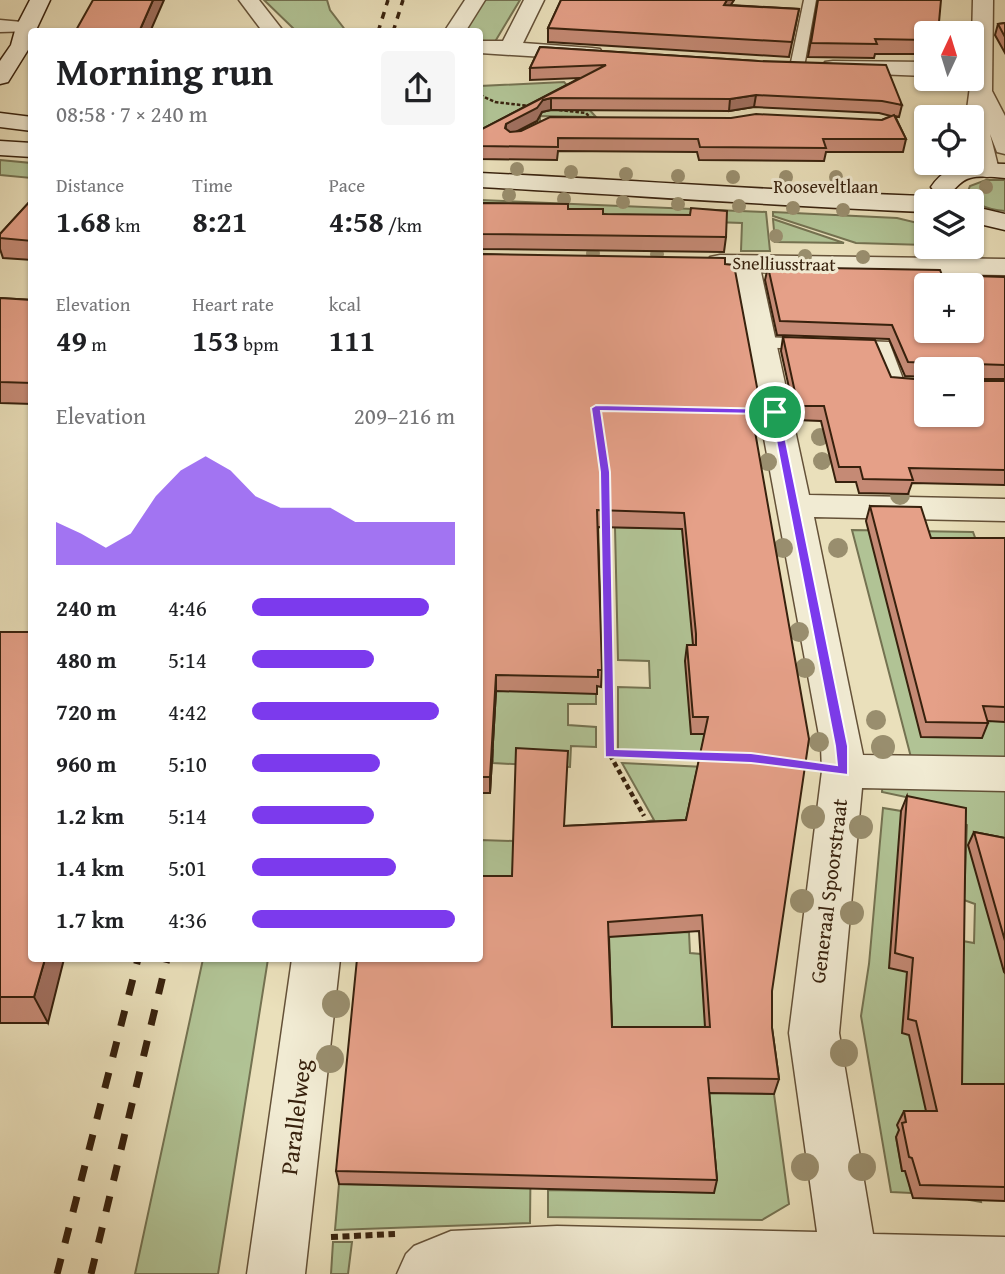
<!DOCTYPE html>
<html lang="en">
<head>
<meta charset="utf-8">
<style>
	:root { --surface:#fff; --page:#f6f6f6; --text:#202124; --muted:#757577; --accent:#7c3aed }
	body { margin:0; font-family:"Gentium Book Plus",serif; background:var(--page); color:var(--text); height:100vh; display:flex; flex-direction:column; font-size:26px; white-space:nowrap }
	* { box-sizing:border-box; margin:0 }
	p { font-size:23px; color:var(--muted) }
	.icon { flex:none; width:38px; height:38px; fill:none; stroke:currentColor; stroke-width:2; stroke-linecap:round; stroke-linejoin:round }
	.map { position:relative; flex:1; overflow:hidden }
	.drawer { position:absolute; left:28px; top:28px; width:455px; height:934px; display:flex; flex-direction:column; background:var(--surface); border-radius:7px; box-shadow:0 2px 5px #0004 }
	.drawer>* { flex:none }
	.needle { width:46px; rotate:4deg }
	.controls { position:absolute; left:914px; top:21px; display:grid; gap:14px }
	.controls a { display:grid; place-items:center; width:70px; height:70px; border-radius:7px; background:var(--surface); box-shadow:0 2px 5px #0004; font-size:35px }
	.pin { position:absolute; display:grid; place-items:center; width:60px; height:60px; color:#fff; margin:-30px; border:4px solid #fff; border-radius:50%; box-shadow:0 2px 7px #0007 }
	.round { display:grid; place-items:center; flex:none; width:74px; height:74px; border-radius:7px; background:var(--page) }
	.summary { display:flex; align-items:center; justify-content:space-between; height:119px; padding:0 28px }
	h1 { font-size:38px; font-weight:700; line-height:52px }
	.stats { display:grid; grid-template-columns:repeat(3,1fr); gap:10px; height:119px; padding:7px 28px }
	.stats div { display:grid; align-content:center }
	.stats b { font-size:30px; font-weight:700 }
	.stats small { font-size:19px; font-weight:400 }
	.stats p { font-size:19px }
	.chart { height:196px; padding:14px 28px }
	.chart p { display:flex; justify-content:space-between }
	.chart svg { width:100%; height:126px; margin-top:7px; fill:var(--accent); opacity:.7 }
	ul { padding:0 28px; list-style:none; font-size:23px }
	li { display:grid; grid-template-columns:112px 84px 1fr; align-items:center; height:52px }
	li i { height:18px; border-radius:9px; background:var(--accent) }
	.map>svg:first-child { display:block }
	.green { fill:#b1c395; stroke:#747251; stroke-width:2 }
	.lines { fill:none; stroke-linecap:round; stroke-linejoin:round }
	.lane-casing { stroke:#645138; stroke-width:3 }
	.street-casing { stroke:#645138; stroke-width:3 }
	.secondary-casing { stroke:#37210d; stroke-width:3 }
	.path-far2 { stroke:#37210d; stroke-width:2.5; stroke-dasharray:3.5 2; stroke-linecap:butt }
	.path-far1 { stroke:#37210d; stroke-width:4.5; stroke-dasharray:5 3.5; stroke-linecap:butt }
	.path { stroke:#37210d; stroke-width:6; stroke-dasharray:7 4.5; stroke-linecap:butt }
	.lane { fill:#f1ebd3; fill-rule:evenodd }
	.street { fill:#f1ebd3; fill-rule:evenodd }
	.secondary { fill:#f1ebd3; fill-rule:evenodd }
	.rail-far1 { stroke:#37210d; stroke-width:3.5; stroke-dasharray:7 7; stroke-linecap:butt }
	.rail { stroke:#37210d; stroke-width:7; stroke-dasharray:16 16; stroke-linecap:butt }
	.tree { fill:#998e6e }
	.wall { fill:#c58a75; stroke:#37210d; stroke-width:2; fill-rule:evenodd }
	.shaded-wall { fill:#a0705f; stroke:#37210d; stroke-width:2 }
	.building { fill:#e5a088; stroke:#37210d; stroke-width:2; fill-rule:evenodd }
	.route { fill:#7c3aed; stroke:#fff; stroke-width:2; fill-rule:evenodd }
	.labels { text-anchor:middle; stroke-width:6; stroke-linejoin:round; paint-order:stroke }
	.far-street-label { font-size:18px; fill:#37210d; stroke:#f1ebd3 }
	.street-label { font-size:21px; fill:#37210d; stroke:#f1ebd3 }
	.near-street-label { font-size:24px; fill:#37210d; stroke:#f1ebd3 }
</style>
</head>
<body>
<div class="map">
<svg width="1005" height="1274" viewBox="0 0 1005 1274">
	<rect width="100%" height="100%" fill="#eae0bb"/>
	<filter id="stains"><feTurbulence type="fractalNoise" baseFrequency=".00286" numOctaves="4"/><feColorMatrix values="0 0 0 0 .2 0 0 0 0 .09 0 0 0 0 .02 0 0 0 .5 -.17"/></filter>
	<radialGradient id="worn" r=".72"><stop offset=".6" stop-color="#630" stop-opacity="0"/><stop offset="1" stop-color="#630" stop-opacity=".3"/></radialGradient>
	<path class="green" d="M264,0h63l3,10 16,21h-50z
		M484,0h36l-27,45 -13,-1v-12h-16z
		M564,82l32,35 -56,-1v9l-16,5 -44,2v-46z
		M0,160l31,3v15l-31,-3z
		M986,180h19v31c-14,-1 -31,-5 -37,-20l2,-5z
		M480,200l286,12 4,39h-29l1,-28 -262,-9z
		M773,212l124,6 29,7v20l-70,-2 -83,-27z
		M773,219l71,24 -69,-1z
		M695,480l-11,70 2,20 65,184 -133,-4v-63l32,1 -1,-27 -31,-1 -3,-133 23,1z
		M852,530l121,2 8,22 24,107v106l-92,-2z
		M480,555l116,126v23h-28v21l28,2v20l-25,-1 -1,21 -77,-4v-13l-13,-1z
		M622,763l124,6 -19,101 -88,-32 5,-16 10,-2z
		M883,779l122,2v316l-39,40 15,65 -12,-2 -10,-46 -29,-29 -34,12 6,33 5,1 4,22 -20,-1 -30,-176 8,-52 14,-156 18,3 62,130 11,2 1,-39 -11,-4 3,-75 -48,-10 1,-15 -38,-8z
		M480,840l33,1 136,93 40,-2 1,21 11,1 18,139 55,1 15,110 -27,16 -214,-3v-27l111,2 -5,-79 -174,-154z
		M203,959h65l-50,315h-83z
		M531,1128l-1,95 -195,7 4,-46 173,4z
		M333,1242h19l-4,32h-17z"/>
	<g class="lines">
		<g class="lane-casing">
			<path id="lane" d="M804,0h12l-12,67 -7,4 -7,-4z
				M762,337l127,5 14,37 23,1v12l-38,-3 -14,-37 -119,-5 -2,-4 2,-4z"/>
		</g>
		<g class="street-casing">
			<path id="street" d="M239,0h20l25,32h-21z
				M465,0h20l-20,32h-21z
				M524,0h20l-21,43 69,5 8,1 3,5 -3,5 -8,1 -112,-7v-12h23z
				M973,0h20l-1,91 13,25v38l-8,-2 -7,-18 9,36 -3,5 -9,2 -9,-2 -7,-13v-45h-5l5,-38z
				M0,20l33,3 3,4 -3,4 -33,1z
				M833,61l93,1v14l-101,-4 -3,-5 3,-5z
				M720,255l285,4v16l-244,-3 48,223 196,4v22l-191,-4 49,238 142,2v34l-143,-3 -23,245 34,201 132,3v37h-608l9,-20 8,-8 37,-15 106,-5 260,6 -28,-199 33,-262 -1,-25 -88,-475 -23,-2 -4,-6 4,-6z
				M292,959h48l-35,315h-58z"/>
		</g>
		<g class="secondary-casing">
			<path id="secondary" d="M30,0h20l-15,32h-3l-1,13 -23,37 -8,2v-23l11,-16 5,-18z
				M0,113l32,4v14l-32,-4z
				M0,141l32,2v14l-32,-2z
				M971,163l34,1v14c-11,-1 -24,-3 -35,0 -17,5 -13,20 -35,14l-4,-5c11,-16 22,-20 40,-24z
				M480,173c149,7 297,18 446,23l11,5h-11v11c-149,-6 -297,-17 -446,-25z
				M971,206l34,8v16l-34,-8z"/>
		</g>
		<path class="path-far2" d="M480,95l15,7 34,4
			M559,110l27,3 6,7"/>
		<path class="path-far1" d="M606,521l3,233 95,3
			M610,755l34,61"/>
		<path class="path" d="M331,1237l64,-3"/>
		<use href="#lane" class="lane"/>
		<use href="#street" class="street"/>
		<use href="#secondary" class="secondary"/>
		<path class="rail-far1" d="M378,32l10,-32
			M393,32l10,-32"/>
		<path class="rail" d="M57,1274l81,-315
			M91,1274l76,-315"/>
	</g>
	<g class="tree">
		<circle cx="517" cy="169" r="7"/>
		<circle cx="571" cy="172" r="7"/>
		<circle cx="626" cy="174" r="7"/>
		<circle cx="678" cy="176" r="7"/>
		<circle cx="733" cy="177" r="7"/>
		<circle cx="786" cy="177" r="7"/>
		<circle cx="836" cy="177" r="7"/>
		<circle cx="986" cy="187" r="7"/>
		<circle cx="509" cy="195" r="7"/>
		<circle cx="564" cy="199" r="7"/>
		<circle cx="623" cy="202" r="7"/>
		<circle cx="678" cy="204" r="7"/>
		<circle cx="739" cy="206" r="7"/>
		<circle cx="793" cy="208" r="7"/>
		<circle cx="843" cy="210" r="7"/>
		<circle cx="776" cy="236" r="7"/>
		<circle cx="593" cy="253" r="7"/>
		<circle cx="657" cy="254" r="7"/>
		<circle cx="805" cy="256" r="7"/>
		<circle cx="863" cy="257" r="7"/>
		<circle cx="759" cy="413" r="9"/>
		<circle cx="820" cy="437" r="9"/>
		<circle cx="822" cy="461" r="9"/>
		<circle cx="768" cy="462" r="9"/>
		<circle cx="900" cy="495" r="10"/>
		<circle cx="783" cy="548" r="10"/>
		<circle cx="838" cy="548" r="10"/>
		<circle cx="799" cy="632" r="10"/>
		<circle cx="805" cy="668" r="10"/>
		<circle cx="876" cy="720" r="10"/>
		<circle cx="819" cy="742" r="10"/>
		<circle cx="883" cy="747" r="12"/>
		<circle cx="813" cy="817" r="12"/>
		<circle cx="861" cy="827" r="12"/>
		<circle cx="802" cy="901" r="12"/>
		<circle cx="852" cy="913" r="12"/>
		<circle cx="336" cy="1004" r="14"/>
		<circle cx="844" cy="1053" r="14"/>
		<circle cx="330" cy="1059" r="14"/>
		<circle cx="805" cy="1167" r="14"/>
		<circle cx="862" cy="1167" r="14"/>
	</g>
	<path class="wall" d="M561,0h173l-4,5 69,4 -10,48 -241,-15v-14z
		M818,0l108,33v21h-51l-1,4 -66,-1z
		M1005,23v30l-10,-18 3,-11z
		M540,47l218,14 144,44 -3,12 -4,-1 11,23 -3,13h-77l-2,9 -125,-1 -2,-8 -139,-1 -1,9 -77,-1v-29l100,-52 -50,2v-12zM754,107l125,6 12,3 -9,4 -367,12 22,-11 5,-9 9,-2 178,1z
		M32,199v61l-29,-2 -3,-9v-15z
		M480,203l88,6 35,5 123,23 -2,15 -244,-3z
		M480,254l245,10 35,139 -2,16h-5l19,572v37l7,51 -5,15 -65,-1 8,87 -3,13 -375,-9 -3,-13 176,-295 52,-50 122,-6 19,-86h-14l-6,-73 2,-16h6l-11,-116 -84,-2 4,143 -1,17 -4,-1v8l-101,-3 -6,102h-10zM699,931l6,96h-93l-3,-90z
		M768,267l174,8 63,2v102h-32l2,2h30v104l-93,-2 -4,11 -49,-1 -3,-11h-20l-15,-61 -25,-1 -15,-69 2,-14 108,40 35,38 45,-46h-45v8l-21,-1 -16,-37 -112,-4 -12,-55z
		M0,298l32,2v104l-32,-1z
		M870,506l61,32h74v184l-17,-1v2l-6,15 -61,-1 -55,-216z
		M0,632l48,391h-48z
		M907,796l55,288h43v117l-92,-3 -8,-27h-3l-6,-34 3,-7 -2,-5 7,-14h22l-17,-76 -7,-2 5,-61 -18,-4 12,-157z
		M974,832l31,6v135l-1,-1 -36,-127z"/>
	<path class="shaded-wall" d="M153,0h11l-14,32h-11z
		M727,0h7l-12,19 2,-14z
		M756,95l-2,12 -25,4 1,-12z
		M551,98v12l-9,2 -5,9 -31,16 -1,4 1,-17 37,-24z
		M496,675v16l-6,102v-16z
		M45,959h19l-16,64 -14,-26z"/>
	<path class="building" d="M93,0h60l-14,32h-64z
		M561,0h166l-3,5 75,4 -7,33 -244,-14z
		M818,0h123l-3,33h-12v7l-51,-1 2,5 -66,-1z
		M1005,23v14l-7,-13z
		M540,47l218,14 128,4 16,40 -20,-4 -126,-6 -26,4 -179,-1 -8,2 -6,8 -31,16 -1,4 5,4 11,-1 29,-14 181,1 25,-4 126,6 12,-5 12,24h-83l3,9 -126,-1 -2,-8 -140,-1v9l-78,-1v-16l126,-65 -76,3z
		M32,199v42l-32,-3v-4z
		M480,203l88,1v5h35v5l87,1 1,-7 36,3 -1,26 -246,-3z
		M480,254l245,4v6l9,1 26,138h-10l59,336 -37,252v37l7,51 -71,-1 9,102 -381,-9 21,-212h123v-83h32l4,-128 52,3 -4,75 122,-6 22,-103h-15l-6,-72h9v-11l-12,-121 -87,-3 5,160h-4v7l-102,-2 -6,102h-10zM702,915l8,112h-98l-4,-105z
		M768,267l172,3 2,5 63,2v88l-30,-1 -2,3v12l2,2h30v89l-96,-2 4,12 -50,-1 -3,-12h-21l-15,-61h-26l-15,-69 92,3 16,37 35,3v35h45v-46h-38v-3l-3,-3 -22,-1 -16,-37 -112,-4zM926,285h45v46h-45z
		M0,298l32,2v83l-32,-1z
		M870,506l51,1 10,31h74v169l-22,-1 5,17 -62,-1z
		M0,632h32v327h13l-11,38h-34z
		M907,796l59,12 -4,276h43v103l-85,-2 -8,-27 -3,-1 -7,-34 4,-1 -2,-11h33l-21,-90 -8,-2 5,-61 -18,-5z
		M974,832l31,6v103z"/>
	<path class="route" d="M596,405l179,4 5,3 68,334v29l-97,-12 -146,-6 -5,-285 -9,-64zM601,411l170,3 64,332 2,19 -86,-12 -136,-4 -5,-277z"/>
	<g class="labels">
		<g class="far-street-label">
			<text x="826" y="193">Rooseveltlaan</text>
			<text transform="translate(784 264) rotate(1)" y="6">Snelliusstraat</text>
		</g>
		<g class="street-label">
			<text transform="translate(829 891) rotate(-83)" y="7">Generaal Spoorstraat</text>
		</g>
		<g class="near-street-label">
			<text transform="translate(296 1117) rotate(-83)" y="8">Parallelweg</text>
		</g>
	</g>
	<rect width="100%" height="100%" filter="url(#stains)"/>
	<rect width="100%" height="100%" fill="url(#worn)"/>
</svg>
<div class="controls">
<a><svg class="needle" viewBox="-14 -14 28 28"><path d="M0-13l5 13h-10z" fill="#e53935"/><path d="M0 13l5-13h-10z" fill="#757577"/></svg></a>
<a><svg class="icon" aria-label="locate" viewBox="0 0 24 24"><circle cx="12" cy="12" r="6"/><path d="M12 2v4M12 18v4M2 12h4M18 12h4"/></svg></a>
<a><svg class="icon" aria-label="layers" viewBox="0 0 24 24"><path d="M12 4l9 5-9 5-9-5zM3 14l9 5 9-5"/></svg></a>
<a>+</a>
<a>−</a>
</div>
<div class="pin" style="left:775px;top:412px;background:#1e9e55"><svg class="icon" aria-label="arrive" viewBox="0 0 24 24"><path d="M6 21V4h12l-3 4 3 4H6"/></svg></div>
<section class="drawer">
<div class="summary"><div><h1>Morning run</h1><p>08:58 · 7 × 240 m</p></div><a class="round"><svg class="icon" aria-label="share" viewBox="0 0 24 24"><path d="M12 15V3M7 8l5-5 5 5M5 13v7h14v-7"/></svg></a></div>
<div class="stats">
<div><p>Distance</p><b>1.68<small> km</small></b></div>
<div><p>Time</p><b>8:21</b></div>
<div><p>Pace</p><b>4:58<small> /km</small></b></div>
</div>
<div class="stats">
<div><p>Elevation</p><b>49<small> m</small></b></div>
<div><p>Heart rate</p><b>153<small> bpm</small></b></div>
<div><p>kcal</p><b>111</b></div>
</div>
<div class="chart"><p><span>Elevation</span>209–216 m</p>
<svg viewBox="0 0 160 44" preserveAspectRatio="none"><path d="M0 44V29L10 33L20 38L30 33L40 20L50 11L60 6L70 11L80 20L90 24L100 24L110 24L120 29L130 29L140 29L150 29L160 29V44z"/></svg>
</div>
<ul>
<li><b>240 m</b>4:46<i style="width:87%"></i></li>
<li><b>480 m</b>5:14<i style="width:60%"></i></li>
<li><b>720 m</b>4:42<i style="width:92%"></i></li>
<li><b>960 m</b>5:10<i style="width:63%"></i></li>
<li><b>1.2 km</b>5:14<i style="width:60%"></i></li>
<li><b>1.4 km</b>5:01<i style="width:71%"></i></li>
<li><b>1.7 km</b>4:36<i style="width:100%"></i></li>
</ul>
</section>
</div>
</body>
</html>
